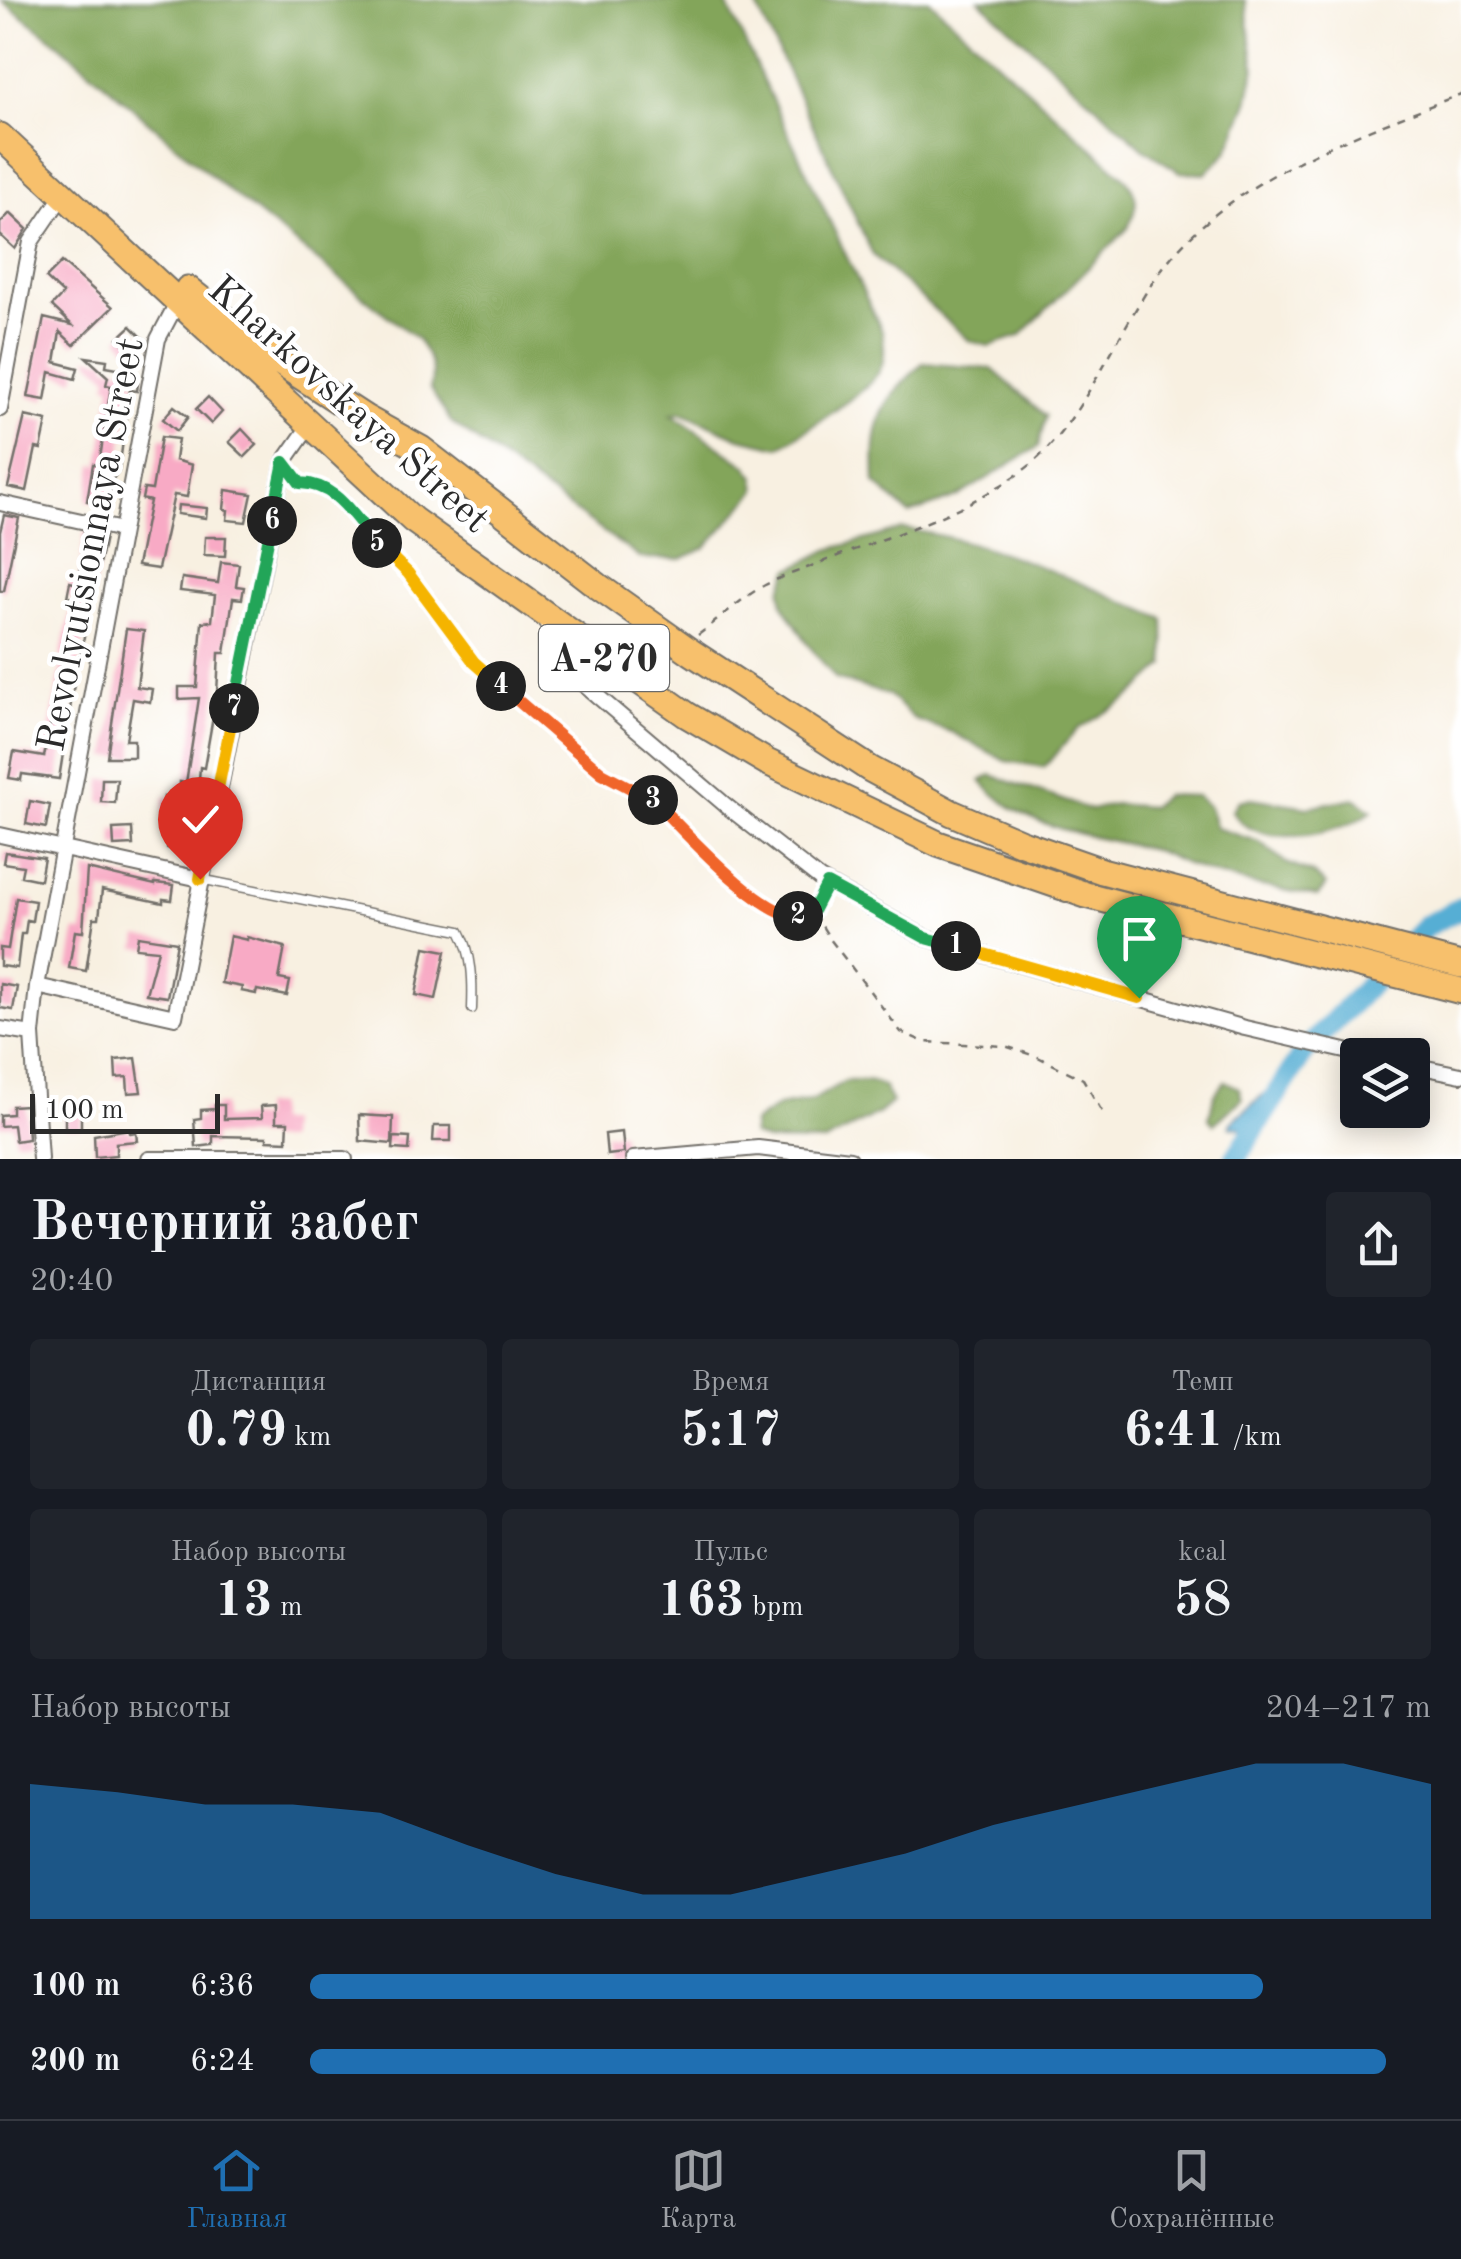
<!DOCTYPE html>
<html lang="ru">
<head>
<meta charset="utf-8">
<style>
	:root { --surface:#171b24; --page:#20242c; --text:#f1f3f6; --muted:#9ea1a6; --line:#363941; --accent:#1f6fb2 }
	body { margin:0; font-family:"Old Standard TT",serif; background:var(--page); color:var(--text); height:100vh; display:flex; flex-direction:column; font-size:38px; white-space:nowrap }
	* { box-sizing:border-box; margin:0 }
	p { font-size:32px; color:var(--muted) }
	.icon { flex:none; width:55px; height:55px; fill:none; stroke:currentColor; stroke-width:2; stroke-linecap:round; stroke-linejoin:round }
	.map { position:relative; height:1159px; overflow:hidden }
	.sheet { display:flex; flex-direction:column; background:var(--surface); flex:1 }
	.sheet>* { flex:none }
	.tools { position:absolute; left:1340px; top:1038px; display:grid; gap:20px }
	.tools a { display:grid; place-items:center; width:90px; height:90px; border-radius:10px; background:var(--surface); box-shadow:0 5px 25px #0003; font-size:50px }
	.scale { position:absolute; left:30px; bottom:25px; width:190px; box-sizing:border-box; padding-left:10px; border:5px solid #2b2b2b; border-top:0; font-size:28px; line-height:35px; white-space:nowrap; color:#2b2b2b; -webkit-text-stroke:8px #fff; paint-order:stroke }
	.pin { position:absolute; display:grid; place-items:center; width:85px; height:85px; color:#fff; margin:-102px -42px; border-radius:50% 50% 50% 0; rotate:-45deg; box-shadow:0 0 10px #0007 }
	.pin .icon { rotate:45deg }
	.km { position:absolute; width:50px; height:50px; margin:-25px; border-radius:50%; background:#222; color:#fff; font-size:28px; line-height:50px; text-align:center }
	.round { display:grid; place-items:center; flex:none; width:105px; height:105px; border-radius:10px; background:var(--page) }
	.overview { display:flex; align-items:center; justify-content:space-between; height:170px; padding:0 30px }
	h1 { font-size:55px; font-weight:700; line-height:75px }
	.figures { display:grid; grid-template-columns:repeat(3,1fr); gap:15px; height:170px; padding:10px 30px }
	.figures div { display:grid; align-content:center; border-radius:10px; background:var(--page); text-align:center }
	.figures b { font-size:50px; font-weight:700 }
	.figures small { font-size:28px; font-weight:400 }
	.figures p { font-size:28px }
	.chart { height:280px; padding:20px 30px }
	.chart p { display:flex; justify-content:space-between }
	.chart svg { width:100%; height:180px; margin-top:10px; fill:var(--accent); opacity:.7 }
	ul { padding:0 30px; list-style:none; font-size:32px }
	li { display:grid; grid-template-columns:160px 120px 1fr; align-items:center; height:75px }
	li i { height:25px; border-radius:12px; background:var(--accent) }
	.tab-bar { display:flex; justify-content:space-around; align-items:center; height:140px; border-top:2px solid var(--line); background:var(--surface); font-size:28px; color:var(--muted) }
	.tab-bar a { display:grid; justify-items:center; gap:5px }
	.tab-bar .active { color:var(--accent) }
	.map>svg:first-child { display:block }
	.forest { fill:#83a55a; stroke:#576842; stroke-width:2.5 }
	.water { fill:#57aed4; stroke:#416c80; stroke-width:2.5 }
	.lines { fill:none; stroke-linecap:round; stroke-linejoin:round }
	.river { stroke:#57aed4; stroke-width:22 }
	.building { fill:#f8aac5 }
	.lane-casing { stroke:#73706b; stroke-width:11 }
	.street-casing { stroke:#73706b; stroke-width:18 }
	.highway-casing { stroke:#73706b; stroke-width:29 }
	.path { stroke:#73706b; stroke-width:2.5; stroke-dasharray:8 8; stroke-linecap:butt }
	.lane { stroke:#fff; stroke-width:8 }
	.street { stroke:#fff; stroke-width:14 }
	.highway { stroke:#f7c06c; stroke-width:25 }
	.split-1-casing { stroke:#fff; stroke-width:20 }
	.split-2-casing { stroke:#fff; stroke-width:20 }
	.split-3-casing { stroke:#fff; stroke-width:20 }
	.split-4-casing { stroke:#fff; stroke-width:20 }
	.split-5-casing { stroke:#fff; stroke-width:20 }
	.split-6-casing { stroke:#fff; stroke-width:20 }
	.split-7-casing { stroke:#fff; stroke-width:20 }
	.split-8-casing { stroke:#fff; stroke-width:20 }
	.split-1 { stroke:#f5b400; stroke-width:12 }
	.split-2 { stroke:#22a559; stroke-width:12 }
	.split-3 { stroke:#f0652b; stroke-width:12 }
	.split-4 { stroke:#f0652b; stroke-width:12 }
	.split-5 { stroke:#f5b400; stroke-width:12 }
	.split-6 { stroke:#22a559; stroke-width:12 }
	.split-7 { stroke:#22a559; stroke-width:12 }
	.split-8 { stroke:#f5b400; stroke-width:12 }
	.labels { text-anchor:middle; stroke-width:9; stroke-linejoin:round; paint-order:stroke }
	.shield { fill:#fff; stroke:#6b6b6b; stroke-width:2.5 }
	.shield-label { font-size:38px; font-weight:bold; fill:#2b2b2b }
	.street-label { font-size:40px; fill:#2b2b2b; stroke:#fff }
</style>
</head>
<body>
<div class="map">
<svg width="1461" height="1159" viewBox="0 0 1461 1159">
	<rect width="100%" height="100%" fill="#fff"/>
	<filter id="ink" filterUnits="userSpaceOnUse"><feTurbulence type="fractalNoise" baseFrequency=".01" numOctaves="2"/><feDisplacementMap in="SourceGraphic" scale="20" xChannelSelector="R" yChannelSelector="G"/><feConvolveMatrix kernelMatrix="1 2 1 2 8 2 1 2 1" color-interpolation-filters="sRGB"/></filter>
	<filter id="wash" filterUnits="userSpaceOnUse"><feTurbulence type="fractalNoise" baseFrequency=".0048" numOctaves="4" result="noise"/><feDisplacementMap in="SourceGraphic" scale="40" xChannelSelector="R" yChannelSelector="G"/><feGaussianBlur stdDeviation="2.25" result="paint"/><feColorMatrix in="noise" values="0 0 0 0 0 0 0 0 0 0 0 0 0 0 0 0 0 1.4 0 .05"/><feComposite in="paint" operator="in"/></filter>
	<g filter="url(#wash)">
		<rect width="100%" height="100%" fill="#f8f0e1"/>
		<path class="forest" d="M1,0h724l157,331c2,14 4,26 -2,39 -10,20 -79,64 -101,77l-39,-9 -59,-26 -9,2 74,51 9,12 2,13 -52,58 -24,11 -41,-1 -189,-136 -21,-33c6,-21 -1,-32 -13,-50l-188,-148 -170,-147z
			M754,0h175l195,177c16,19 14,28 4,51l-108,108 -31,10 -19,-5 -97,-86z
			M979,0h266l10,67 -6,32 -21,52 -23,23 -25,-2 -35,-22z
			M923,363l69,6 54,47 -8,31 -81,50 -48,17 -34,-31c-3,-61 4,-79 48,-120z
			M903,529c91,12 177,54 261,90l1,46 -37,34 -50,30 -34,38 -38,-6 -55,-29 -36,-12 -26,-25 -53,-16 -26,-32 -27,-42 -2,-14 8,-21 39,-20z
			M991,775l100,35 23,-6 37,3 14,-12 32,1 12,11 7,21 44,14 26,21 26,10 14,12 -8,11c-43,-7 -87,-14 -127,-30 -12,-4 -23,-11 -35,-15 -60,-16 -133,-19 -175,-70z
			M1251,798l57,9 47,-9 17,13c-31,25 -118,41 -140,0l6,-10z
			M845,1081h24l14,5 9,16 -13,11 -54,29 -58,-1 -15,-6 1,-12 25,-17 35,-6z
			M1225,1081l14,7 3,11 -28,25 -5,-5 5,-24z"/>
		<path class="water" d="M1275,1085l4,14 -11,20 -16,12 -22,-5 1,-4z"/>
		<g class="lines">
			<path class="river" d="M1235,1159l69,-107 122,-126 35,-18"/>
		</g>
		<g id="blocks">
			<path class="building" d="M10,213l17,16 -12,20 -15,-14v-12z
				M62,262l51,45 -39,38 -14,-13 -5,30 23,6 -3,11 -25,-7 -5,28 -17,-3 16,-79 28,7 -20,-19 11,-12 -17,-16z
				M131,326l12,12 -13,13 -12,-13z
				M86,357l21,3 -1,6 28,5 -2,11 6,1 -1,8 -7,-1 -11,80 -6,9 -4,26 -22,-4 6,-37 6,1 12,-79 -5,-1 2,-8z
				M208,397l14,15 -11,12 -15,-15z
				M174,406l14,11 -11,14 -14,-12z
				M25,416l22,5 -6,28 -5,-1 -9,43 -19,-4z
				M242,429l15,16 -12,12 -16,-15z
				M161,437l17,2 -3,21 17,5 -5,32 -13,-2 -16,74 -21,-3 13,-65 -8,-2 2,-10 8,1z
				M226,490l26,4 -6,28 -19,-2 1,-10 -4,-1z
				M178,505l29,3 -1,10 -29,-4z
				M4,515l15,3 -15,73h-4v-59z
				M84,532l21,5 -31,147 -15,95 -37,-5 -1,6 -12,-2 5,-26 30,5 19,-100 -3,-1 14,-58 -7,-1 3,-15 8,2z
				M205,537h21l-1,19 -21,-1z
				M221,562l18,2 -3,22 8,1 -2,12 -9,-1 -8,55h-6l-2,41 -13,74 -4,-1 -3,37 -6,-1 -3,49 -21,-4 2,-10h5l4,-23 -15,-1 1,-17 15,2 1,-17 6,1 13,-85 -20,1v-12h18l5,-65 10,-1 3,-26 -35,-4 2,-13 36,5z
				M126,629l18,2 -7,56 15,2 -2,13 -17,-3 -7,41h8v17h-27z
				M102,779h15l-2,24 -14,-1z
				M30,801l20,4 -4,23 -20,-4z
				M132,828l1,17 -19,1 -1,-17z
				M5,852l39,6 -4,22 -19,-4 2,-10 -20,-3z
				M87,869l68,16v-2l19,2 -2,15 -9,-1v4l-61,-13 -3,28h-5l-8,53 -17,-3 6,-37 8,1z
				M16,898l19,3 -3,20 -5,-1 -2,14h-4l-4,34 -17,-2v-18l8,1z
				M138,936l39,6 -10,55 -21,-3 12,-44 -22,-2z
				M230,936l17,4v-3l38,10 -6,32 11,2 -3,15 -30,-6 -1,4 -15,-3 1,-4 -21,-4z
				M425,947l21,4 -10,48 -20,-4z
				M0,984l17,3 -4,23 -13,-2z
				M136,1058l5,34 -13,1 -1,-16 -11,1 -1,-18z
				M26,1105l2,34 -13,2 -2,-16 -13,1v-11l12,-1v-8z
				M215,1105h9v14l38,-1 -1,-12 15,-1v17h12l-1,19 -20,-1v-3l-54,-1v9l-17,2 -2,-28 7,-1v-8l14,-1z
				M65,1111h16v17h-16z
				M359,1115l34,2 -1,27 -32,-3z
				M434,1126h17v15h-18z
				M129,1129l1,4 6,-1 1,9 -21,2v12l-21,2 -1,-22z
				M622,1132l2,21 -17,2 -2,-21z
				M394,1137l16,1 -1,12 -16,-1z"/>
		</g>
	</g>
	<g filter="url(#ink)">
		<use href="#blocks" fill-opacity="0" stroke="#73706b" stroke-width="2.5"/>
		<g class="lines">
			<g class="lane-casing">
				<path id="lane" d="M200,879l260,52c13,24 13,51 12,78"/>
			</g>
			<g class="street-casing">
				<path id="street" d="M0,409l31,-167 32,-47
					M0,503l122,27
					M545,621l37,62 147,125 92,72 105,58 319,90 118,27
					M0,835l200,44
					M37,986l138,31 109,-555 26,-37
					M0,1029l32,5
					M1412,1065l49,10
					M40,1159l-8,-125 5,-48 121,-647 20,-38
					M149,1159h196
					M633,1159l125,-11 92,11"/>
			</g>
			<g class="highway-casing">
				<path id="highway" d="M0,136l413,384 274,195 80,47 171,82 148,51 375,96
					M188,289l91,73 86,56 56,31 177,137 93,66 179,117 82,44 70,30 80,28 359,94"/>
			</g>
			<path class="path" d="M294,475l5,8h20l19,15 70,75 66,89 85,74 44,37 46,23 106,102 26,16 14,4 18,-7 8,-15
				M698,635c22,-16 43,-37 67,-50 15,-8 33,-13 49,-20 69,-27 147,-50 207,-93 64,-45 100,-156 152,-217 74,-85 186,-121 288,-161
				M814,913l16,26 71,93 23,10 81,4 33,11 45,22 21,36"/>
			<use href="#lane" class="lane"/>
			<use href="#street" class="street"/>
			<use href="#highway" class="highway"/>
		</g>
	</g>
	<g class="lines" filter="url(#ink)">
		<g class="split-1-casing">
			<path id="split-1" d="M956,946l183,52"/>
		</g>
		<g class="split-2-casing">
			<path id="split-2" d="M798,916l15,-5 14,-27 99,54 30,8"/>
		</g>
		<g class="split-3-casing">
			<path id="split-3" d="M653,800c30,29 106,116 145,116"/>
		</g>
		<g class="split-4-casing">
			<path id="split-4" d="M501,686l101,87 51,27"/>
		</g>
		<g class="split-5-casing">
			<path id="split-5" d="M377,543l31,30 66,89 27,24"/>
		</g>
		<g class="split-6-casing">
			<path id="split-6" d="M272,521l12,-59 16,21c38,1 53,34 77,60"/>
		</g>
		<g class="split-7-casing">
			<path id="split-7" d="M234,708l38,-187"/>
		</g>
		<g class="split-8-casing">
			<path id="split-8" d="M200,879l34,-171"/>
		</g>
		<use href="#split-1" class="split-1"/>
		<use href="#split-2" class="split-2"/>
		<use href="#split-3" class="split-3"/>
		<use href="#split-4" class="split-4"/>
		<use href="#split-5" class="split-5"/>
		<use href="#split-6" class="split-6"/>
		<use href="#split-7" class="split-7"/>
		<use href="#split-8" class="split-8"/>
	</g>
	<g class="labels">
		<rect class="shield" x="539" y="625" width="130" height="66" rx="8"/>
		<g class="shield-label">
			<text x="604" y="671">А-270</text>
		</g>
		<g class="street-label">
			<text transform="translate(350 403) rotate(42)" y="14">Kharkovskaya Street</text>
			<text transform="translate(89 544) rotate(-79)" y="14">Revolyutsionnaya Street</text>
		</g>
	</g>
</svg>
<div class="tools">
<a><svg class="icon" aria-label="layers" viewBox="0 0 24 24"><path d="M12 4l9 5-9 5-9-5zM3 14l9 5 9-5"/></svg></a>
</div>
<div class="scale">100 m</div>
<div class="pin" style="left:1139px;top:998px;background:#1e9e55"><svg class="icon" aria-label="arrive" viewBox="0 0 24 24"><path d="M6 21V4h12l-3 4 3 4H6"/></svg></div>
<div class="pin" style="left:200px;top:879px;background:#d93025"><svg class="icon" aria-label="check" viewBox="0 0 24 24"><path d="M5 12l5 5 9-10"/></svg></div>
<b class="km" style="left:956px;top:946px">1</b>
<b class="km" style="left:798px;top:916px">2</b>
<b class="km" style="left:653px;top:800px">3</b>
<b class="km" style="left:501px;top:686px">4</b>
<b class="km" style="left:377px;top:543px">5</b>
<b class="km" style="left:272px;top:521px">6</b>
<b class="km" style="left:234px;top:708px">7</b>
</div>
<section class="sheet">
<div class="overview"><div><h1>Вечерний забег</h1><p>20:40</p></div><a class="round"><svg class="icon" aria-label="share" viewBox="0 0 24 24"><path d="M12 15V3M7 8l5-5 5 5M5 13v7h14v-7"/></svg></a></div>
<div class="figures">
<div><p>Дистанция</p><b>0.79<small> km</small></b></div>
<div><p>Время</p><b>5:17</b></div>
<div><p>Темп</p><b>6:41<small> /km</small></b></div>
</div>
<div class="figures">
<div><p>Набор высоты</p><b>13<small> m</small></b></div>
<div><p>Пульс</p><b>163<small> bpm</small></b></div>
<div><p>kcal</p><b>58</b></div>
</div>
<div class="chart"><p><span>Набор высоты</span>204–217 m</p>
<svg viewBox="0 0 160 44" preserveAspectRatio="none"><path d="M0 44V11L10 13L20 16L30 16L40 18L50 26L60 33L70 38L80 38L90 33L100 28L110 21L120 16L130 11L140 6L150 6L160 11V44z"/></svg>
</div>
<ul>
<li><b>100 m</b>6:36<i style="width:85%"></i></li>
<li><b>200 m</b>6:24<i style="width:96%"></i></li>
</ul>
</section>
<nav class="tab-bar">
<a class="active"><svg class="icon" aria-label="home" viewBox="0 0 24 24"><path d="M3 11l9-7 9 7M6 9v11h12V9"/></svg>Главная</a>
<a><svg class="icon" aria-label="map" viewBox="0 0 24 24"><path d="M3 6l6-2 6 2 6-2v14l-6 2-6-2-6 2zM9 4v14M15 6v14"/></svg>Карта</a>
<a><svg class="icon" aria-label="saved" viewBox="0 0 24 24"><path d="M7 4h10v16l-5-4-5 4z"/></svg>Сохранённые</a>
</nav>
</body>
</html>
